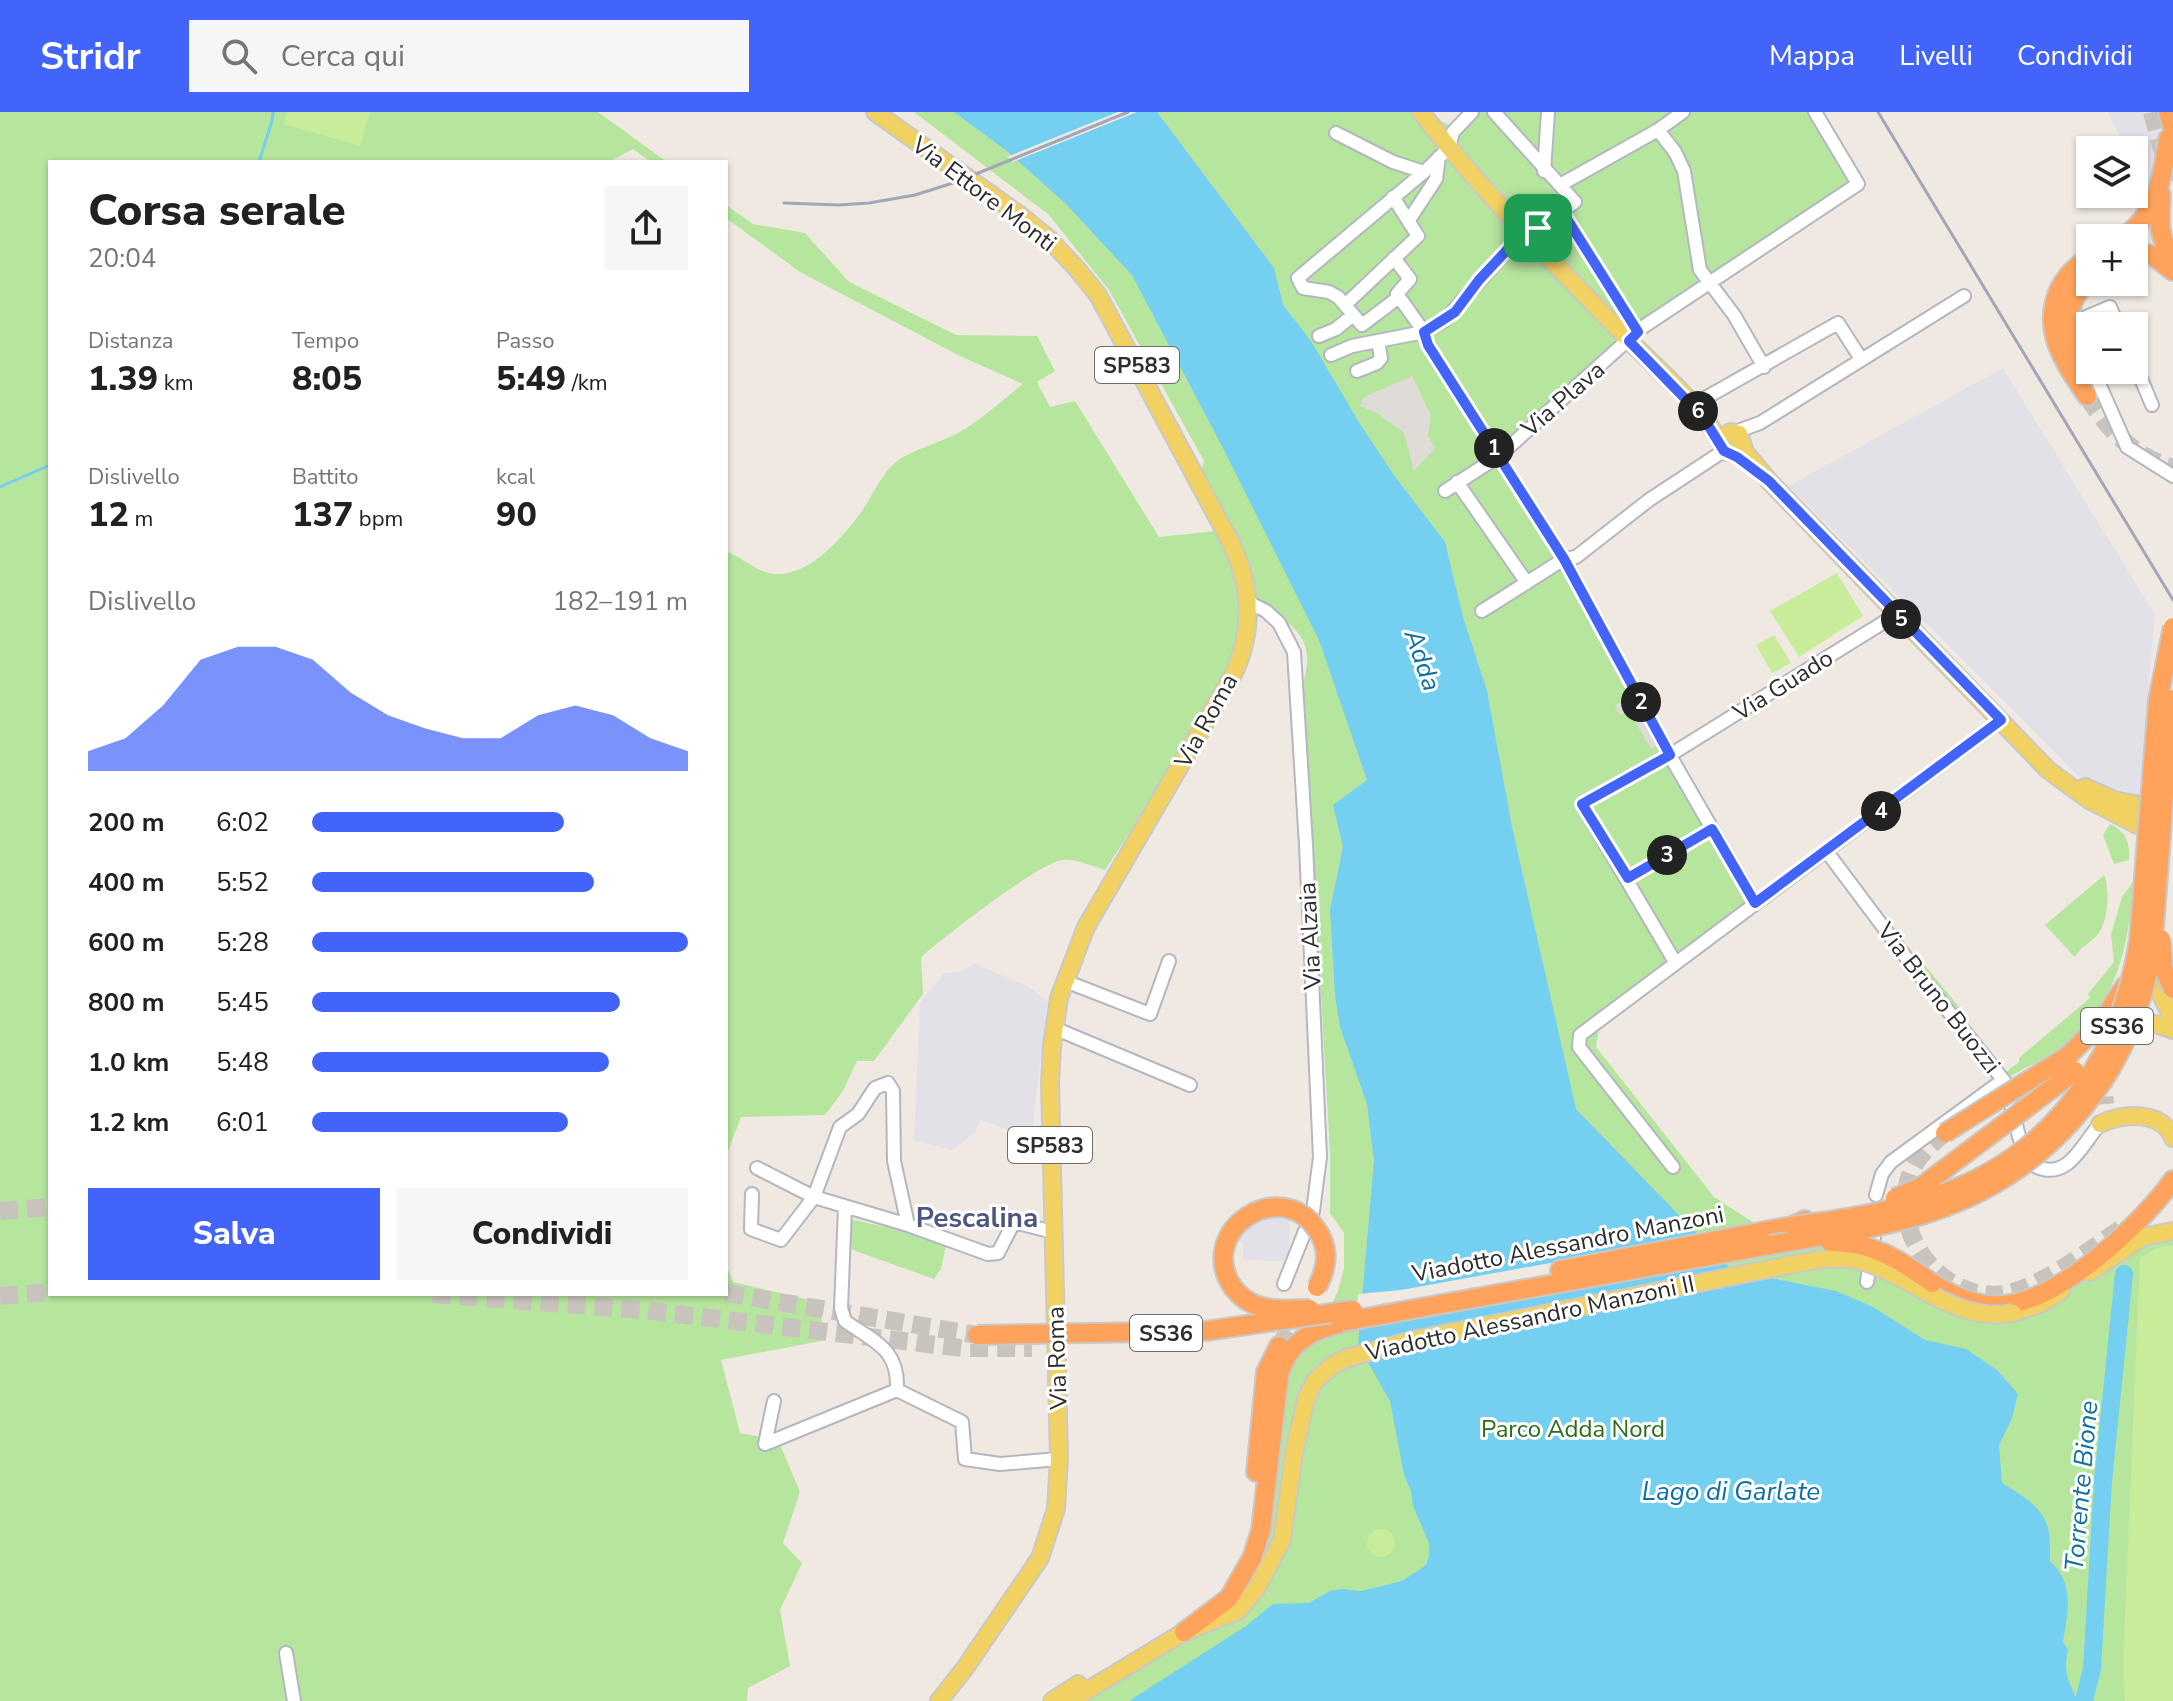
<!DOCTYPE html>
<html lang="it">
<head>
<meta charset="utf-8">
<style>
	:root { --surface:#fff; --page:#f6f6f6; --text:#202124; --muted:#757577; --accent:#4264fb }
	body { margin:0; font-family:"Nunito Sans",sans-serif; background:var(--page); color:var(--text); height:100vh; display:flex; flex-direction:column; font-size:30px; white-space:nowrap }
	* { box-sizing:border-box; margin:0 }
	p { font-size:26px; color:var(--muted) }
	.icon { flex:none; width:44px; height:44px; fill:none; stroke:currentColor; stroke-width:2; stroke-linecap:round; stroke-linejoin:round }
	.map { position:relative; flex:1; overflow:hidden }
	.sheet { position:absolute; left:48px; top:48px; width:680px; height:1136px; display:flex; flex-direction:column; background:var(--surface); border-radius:0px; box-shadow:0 2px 6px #0004 }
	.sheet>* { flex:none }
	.fabs { position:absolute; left:2076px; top:24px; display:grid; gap:16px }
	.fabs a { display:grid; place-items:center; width:72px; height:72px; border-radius:0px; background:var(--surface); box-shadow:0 2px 6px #0004; font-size:40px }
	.pin { position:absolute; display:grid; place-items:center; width:68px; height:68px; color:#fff; margin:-34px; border-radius:16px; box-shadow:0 4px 12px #0006 }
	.km { position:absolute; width:40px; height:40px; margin:-20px; border-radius:50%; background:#222; color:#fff; font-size:22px; line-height:40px; text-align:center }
	.round { display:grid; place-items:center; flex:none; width:84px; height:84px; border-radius:0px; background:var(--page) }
	.headline { display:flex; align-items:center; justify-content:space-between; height:136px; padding:0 40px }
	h1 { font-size:44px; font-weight:800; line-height:60px }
	.metrics { display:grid; grid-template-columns:repeat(3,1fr); gap:12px; height:136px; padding:8px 40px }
	.metrics div { display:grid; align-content:center }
	.metrics b { font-size:34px; font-weight:800 }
	.metrics small { font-size:22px; font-weight:400 }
	.metrics p { font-size:22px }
	.chart { height:224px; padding:16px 40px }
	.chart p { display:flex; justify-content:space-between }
	.chart svg { width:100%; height:144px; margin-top:8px; fill:var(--accent); opacity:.7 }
	.action { display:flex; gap:16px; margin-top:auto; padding:16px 40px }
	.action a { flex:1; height:92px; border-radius:0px; background:var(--accent); color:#fff; font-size:32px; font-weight:800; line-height:92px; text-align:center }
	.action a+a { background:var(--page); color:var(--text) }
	ul { padding:0 40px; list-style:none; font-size:26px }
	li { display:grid; grid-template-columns:128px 96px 1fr; align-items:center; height:60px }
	li i { height:20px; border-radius:10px; background:var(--accent) }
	header { display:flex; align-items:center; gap:48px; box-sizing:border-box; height:112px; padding:0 40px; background:var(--accent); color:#fff }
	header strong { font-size:38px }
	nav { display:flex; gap:44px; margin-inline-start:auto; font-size:28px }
	.search { width:560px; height:72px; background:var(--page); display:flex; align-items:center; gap:20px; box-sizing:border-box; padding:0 28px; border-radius:0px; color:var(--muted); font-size:30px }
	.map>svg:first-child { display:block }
	.industrial { fill:#e3e1e8 }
	.green { fill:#b6e59e }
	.pitch { fill:#c9ec9a }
	.plaza { fill:#dfdcd8 }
	.water { fill:#75cff0 }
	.pier { fill:#efe9e1 }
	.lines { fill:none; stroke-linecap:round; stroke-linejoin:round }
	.stream { stroke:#75cff0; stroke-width:3 }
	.river { stroke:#75cff0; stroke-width:18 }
	.major-tunnel { stroke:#c8c4bd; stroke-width:16; stroke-dasharray:16 8; stroke-linecap:butt }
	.highway-tunnel { stroke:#c8c4bd; stroke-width:18; stroke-dasharray:18 9; stroke-linecap:butt }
	.minor-casing { stroke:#b4b7c1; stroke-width:16 }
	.major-casing { stroke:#c9c9c9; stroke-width:20 }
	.highway-casing { stroke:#c9c9c9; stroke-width:22 }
	.minor { stroke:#fff; stroke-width:12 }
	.major { stroke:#f2d163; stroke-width:16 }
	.highway { stroke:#ffa35c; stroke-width:18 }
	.rail { stroke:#a3a6b8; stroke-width:3 }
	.major-bridge-casing { stroke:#c9c9c9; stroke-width:20; stroke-linecap:butt }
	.highway-bridge-casing { stroke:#c9c9c9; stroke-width:22; stroke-linecap:butt }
	.major-bridge { stroke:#f2d163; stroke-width:16 }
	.highway-bridge { stroke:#ffa35c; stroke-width:18 }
	.route-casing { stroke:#fff; stroke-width:16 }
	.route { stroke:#4264fb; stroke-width:10 }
	.labels { text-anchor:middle; stroke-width:6; stroke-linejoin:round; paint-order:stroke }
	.shield { fill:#fff; stroke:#6d6d6d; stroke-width:2 }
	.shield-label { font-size:22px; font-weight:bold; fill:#2e2e2e }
	.street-label { font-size:24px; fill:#2e2e2e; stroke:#fff }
	.park-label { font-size:24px; fill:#2c6e1b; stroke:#fff }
	.water-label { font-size:26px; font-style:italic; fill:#0d6fa3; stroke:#fff }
	.quarter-label { font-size:28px; font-weight:bold; fill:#4d5680; stroke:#fff }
</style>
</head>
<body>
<header>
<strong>Stridr</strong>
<div class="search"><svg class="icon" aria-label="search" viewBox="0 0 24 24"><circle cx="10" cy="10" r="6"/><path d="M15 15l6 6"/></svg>Cerca qui</div>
<nav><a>Mappa</a><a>Livelli</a><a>Condividi</a></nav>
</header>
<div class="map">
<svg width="2173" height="1589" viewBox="0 0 2173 1589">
	<rect width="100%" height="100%" fill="#efe9e1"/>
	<path class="industrial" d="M2108,0h50l7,24 -15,55 -4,3 -7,2 -5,-17v-29h-9z
		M2003,256l152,247 -16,181 -60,-19 -290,-291z
		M974,851l55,24 19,14 -17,137 -50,-18 -7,13 -22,17 -38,-10 6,-137 24,-30 17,-1z
		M1290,1091l-1,54 -4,4 -42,-1v-16l-16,-12z"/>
	<path class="green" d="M0,0h598l69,50h-16l-18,-13 -24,13h-559v1132h676v-29l7,17 85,20 8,38 -105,20 19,73 38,7 22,52 -17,51 19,20 -22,47 10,56 -42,22 -1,13h-747z
		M914,0h509l36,18 14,-18h346l44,70 -250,169 -112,105 70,101 182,347 -153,118 -4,25 118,150 48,31 39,2 162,66 45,7 165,-74v472h-1101l146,-97 47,-68 10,-45 5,-75 7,-45 10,-21 23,-20 18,-39 6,-22v-36l-14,-20v-61l-27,-468c7,-26 7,-41 -14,-61l1,9 -33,-32 -6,-29 -17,-42 -32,-60 2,-8 -95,-171 -60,-75z
		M726,93l27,19 52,9 44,49 107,53 81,1 18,35 -18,11 13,25 25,-6 84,136 56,-6c15,28 28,60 25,93 -4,33 -23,61 -38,89 -30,54 -63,106 -97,157 -11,-3 -30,-12 -42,-10 -24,2 -120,78 -142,97l2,37 -49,67h-17l-14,30 -18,24 -84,2 -15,39v-605c17,7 31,22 50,23 34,2 68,-38 86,-63 13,-19 21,-42 41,-54 20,-11 42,-16 62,-28 20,-13 39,-30 58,-45l-61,-27 -162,-85 -74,-54z
		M2110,712c16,8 20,18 19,36l-15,4 -11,-29z
		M2103,764h2c4,16 4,43 -7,58 -7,9 -17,12 -23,23l-30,-32z
		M2133,770c-4,65 -17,129 -76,168 -15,10 -32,18 -48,27l-4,-4 14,-11v-4l71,-60 -2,-4 26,-32 -3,-28 11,-37z
		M1922,850l42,51 -5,3 -40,-52z
		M850,1107l49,11 47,15 -5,24 -7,10 -81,-29 -4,-9z"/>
	<path class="pitch" d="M287,0h83l-10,34 -76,-22z
		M1837,461l26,43 -64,41 -29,-46z
		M1774,523l17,28 -19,10 -16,-28z
		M2173,1133v456h-48l-2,-35 17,-408 17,-10z
		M1367 1431a14 14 0 1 1 28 0a14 14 0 1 1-28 0Z"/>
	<path class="plaza" d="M1412,264l19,39 -3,21 7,12 -21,23 -10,-38 -25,-19 -19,-8 4,-9z
		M1633,584l27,47 -9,6 -22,-38 -9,4 -5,-10z"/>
	<path class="water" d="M954,0h203l117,156 9,37 28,36 46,78 36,55 52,68 18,75 24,74 25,136 64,282 161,166 14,5 20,-2 65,13 37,16 52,33 41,9 31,21 21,24 -6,24 -13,27 3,38c38,24 50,30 48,78 25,23 18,50 13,81l5,8c-5,21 0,32 10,51h-949l117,-75 27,-22 36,-1 21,-12 12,-2 19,2 41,-10 24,-16 3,-9v-13l-16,-37 -2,-15 -7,-16 -14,-74 -32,-56 16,-184 -7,-57 -27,-77 -5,-32 -5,-85 13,-63 -10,-42 34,-25 -48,-140 -95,-190 -92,-175 -67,-72 -57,-51z"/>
	<path class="pier" d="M1118,0h19l-124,50 -6,-5z
		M1704,1123l-349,94 3,-35 43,-4z"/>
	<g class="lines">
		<path class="stream" d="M259,50l13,-41 1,-9
			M0,375l50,-22"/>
		<path class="river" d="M2084,1589l8,-32 11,-188 21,-207"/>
		<path class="major-tunnel" d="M2103,961l3,31"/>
		<path class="highway-tunnel" d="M2152,0l21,78
			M2087,284c21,34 46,60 86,72
			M1945,1021c-12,9 -22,18 -30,31 -33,60 22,139 90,130 32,-5 90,-47 118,-67
			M0,1099l50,-4
			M726,1181l251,42
			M433,1182l210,16 319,38h70
			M0,1184l50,-4
			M1279,1234l24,-36"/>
		<g class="minor-casing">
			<path id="minor" d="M1658,18l17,22 9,19 16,99 34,45 30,52
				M1336,21l57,29 31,10
				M1544,59l4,-59
				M1560,73l98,-55 25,-18
				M1562,99l76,121
				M1409,108l27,-41 3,-22
				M1394,146l16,21 -13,15 27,38 4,13 136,214 109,202 82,142
				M1399,185l-37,28 -24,-28 -9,-5 -26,-4 -5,-10 126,-106 25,-24 4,-16 19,-20
				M1345,193l73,-69 -25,-39
				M1319,224l17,-7 17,-14
				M1331,243l21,-9 72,-14 20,-11 76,-85 15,-6 40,-28 -81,-90
				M2090,250l-12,-28 1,-14 31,-13 8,19
				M2134,250l18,43
				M2093,258l34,77 46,29
				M1357,259l20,-8 4,-5 -3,-17
				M1693,293l145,-82 23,36
				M1735,320l25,-9 204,-127
				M1457,370l70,101
				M1445,379l54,-35 141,-127 218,-145 -43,-72
				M1248,490l18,9 13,12 15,29 12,193 14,312 -7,54 -29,73
				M1482,499l82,-52 12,-2 73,-57 73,-48v-7
				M1827,740l90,120 88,110 15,58
				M1628,766l84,-49
				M1675,850l-93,-158 88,-49 227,-141
				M1065,869l85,33 19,-53
				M1054,916l136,57
				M2035,1054c33,16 47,-22 65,-42
				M1673,1055l-94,-120 1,-12 421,-315
				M752,1082l-1,35 30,11 33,-43 -57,-29
				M1876,1083l6,-21 9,-12 112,-82
				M845,1095l-4,101 4,13c29,21 54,27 52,69
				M908,1113l-14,-64 -1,-70 -5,-8 -13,5 -17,26 -18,13 -26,70 94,28 80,29 10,-1 16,-31 39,10
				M1867,1170l7,-45
				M774,1289l-9,43 132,-54 65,32 3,37 35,5 59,-5
				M286,1541l8,48"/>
		</g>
		<g class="major-casing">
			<path id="major" d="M875,0l146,104 28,23 28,30 21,26 133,248c21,44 23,88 2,132l-147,252 -27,71 -7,48 -2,37 9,376 -3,50 -16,49 -75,110 -26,33
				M1421,0c60,79 130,148 199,219 34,36 78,70 102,114
				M1742,335l-6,6 -9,-1 -5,-7 1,-8 8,-5 8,2 6,18 24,29 279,289 41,30 48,25
				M2085,675l29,13 26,5 -5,10 2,10
				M2153,867l20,40
				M2137,914l19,-2 17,6
				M2100,1012c23,-11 62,-14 73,14
				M2090,1160l53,-35 30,-6
				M2013,1201l29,-10 19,-12
				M1052,1589l26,-17
				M1070,1589l114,-69 54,-21 19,-23 25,-48 12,-87 12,-54 9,-18 18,-16 14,-7 66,-18 371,-74"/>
		</g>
		<g class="highway-casing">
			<path id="highway" d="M2168,0l5,16
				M2161,83c-1,24 -4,42 12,62
				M2122,126c36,-23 40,-60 46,-99
				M2134,139l18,4 21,16
				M2074,247c-10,-29 -9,-58 16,-80
				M2087,284c-22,-33 -46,-65 -28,-106 7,-14 17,-25 31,-32
				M2069,943l32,-32 24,-37
				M1560,1158l232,-44 13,-6
				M1932,1171c22,13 43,24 70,22 56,-3 139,-80 171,-125
				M1381,1203l390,-70
				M1256,1360l10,-100 13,-26
				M1184,1520l45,-34 23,-40 9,-28 18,-155c11,-39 41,-48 77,-55"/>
		</g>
		<use href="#minor" class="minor"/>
		<use href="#major" class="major"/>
		<use href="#highway" class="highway"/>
		<path class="rail" d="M1878,0l295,488
			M784,91l55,2 30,-2 46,-8 41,-13 172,-70"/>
		<g class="major-bridge-casing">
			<path id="major-bridge" d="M1784,1154c27,-5 53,-12 80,-4 52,16 90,61 149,51"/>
		</g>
		<g class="highway-bridge-casing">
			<path id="highway-bridge" d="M2161,827l2,29 10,21
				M1945,1021l124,-78
				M1895,1086l26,-11 154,-116
				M1792,1114c56,-7 113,-16 165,-38 106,-44 165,-139 182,-248l19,-240 15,-73
				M1830,1130c41,-1 70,18 102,41
				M1771,1133c53,-10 109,-16 160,-33 112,-36 197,-131 218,-247 6,-34 7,-69 10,-103 4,-54 7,-109 14,-163
				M1310,1197c-15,0 -33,2 -48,-2 -12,-3 -23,-11 -30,-21 -36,-56 49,-111 85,-56 13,18 10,39 0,57
				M1341,1210l53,-9
				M977,1223l228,-4 148,-21"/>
		</g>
		<use href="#major-bridge" class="major-bridge"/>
		<use href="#highway-bridge" class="highway-bridge"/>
	</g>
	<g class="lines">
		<g class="route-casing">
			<path id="route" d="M1562,99l76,121 -9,9 74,76 21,34 13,6 32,24 232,239 -246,183 -43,-74 -84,49 -46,-74 88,-49 -106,-196 -136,-214 -4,-13 31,-20 24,-32 41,-44 13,-4z"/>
		</g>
		<use href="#route" class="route"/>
	</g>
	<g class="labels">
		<g class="shield">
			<rect x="1095" y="235" width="84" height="36" rx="6"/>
			<rect x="2081" y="896" width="72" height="36" rx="6"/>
			<rect x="1008" y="1015" width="84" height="36" rx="6"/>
			<rect x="1130" y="1203" width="72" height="36" rx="6"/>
		</g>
		<g class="shield-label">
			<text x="1137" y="261">SP583</text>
			<text x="2117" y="922">SS36</text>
			<text x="1050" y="1041">SP583</text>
			<text x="1166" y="1229">SS36</text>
		</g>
		<g class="street-label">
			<text transform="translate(984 82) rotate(37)" y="8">Via Ettore Monti</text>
			<text transform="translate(1563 287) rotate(-41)" y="8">Via Plava</text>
			<text transform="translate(1783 573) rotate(-32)" y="8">Via Guado</text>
			<text transform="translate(1206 609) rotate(-61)" y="8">Via Roma</text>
			<text transform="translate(1310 824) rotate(-93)" y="8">Via Alzaia</text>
			<text transform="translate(1939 886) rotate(52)" y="8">Via Bruno Buozzi</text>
			<text transform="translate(1568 1132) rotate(-11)" y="8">Viadotto Alessandro Manzoni</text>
			<text transform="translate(1530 1206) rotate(-12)" y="8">Viadotto Alessandro Manzoni II</text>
			<text transform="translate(1057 1246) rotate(-92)" y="8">Via Roma</text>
		</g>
		<g class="park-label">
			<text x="1573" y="1325">Parco Adda Nord</text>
		</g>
		<g class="water-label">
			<text transform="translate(1423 548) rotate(71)" y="9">Adda</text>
			<text transform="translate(2081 1374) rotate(-85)" y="9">Torrente Bione</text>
			<text x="1731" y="1388">Lago di Garlate</text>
		</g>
		<g class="quarter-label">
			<text x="977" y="1115">Pescalina</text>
		</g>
	</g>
</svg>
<div class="fabs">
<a><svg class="icon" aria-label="layers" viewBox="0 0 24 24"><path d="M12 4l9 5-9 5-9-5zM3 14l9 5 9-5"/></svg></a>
<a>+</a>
<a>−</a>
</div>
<div class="pin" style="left:1538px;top:116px;background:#1e9e55"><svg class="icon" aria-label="arrive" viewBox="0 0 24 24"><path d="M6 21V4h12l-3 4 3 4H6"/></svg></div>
<b class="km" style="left:1494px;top:336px">1</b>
<b class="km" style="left:1641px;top:590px">2</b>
<b class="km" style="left:1667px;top:743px">3</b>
<b class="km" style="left:1881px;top:699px">4</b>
<b class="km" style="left:1901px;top:507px">5</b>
<b class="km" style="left:1698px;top:299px">6</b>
<section class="sheet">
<div class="headline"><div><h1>Corsa serale</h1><p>20:04</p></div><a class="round"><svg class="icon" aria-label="share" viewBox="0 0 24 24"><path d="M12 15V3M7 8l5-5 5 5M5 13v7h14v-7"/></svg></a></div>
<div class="metrics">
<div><p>Distanza</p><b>1.39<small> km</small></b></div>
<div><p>Tempo</p><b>8:05</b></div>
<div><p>Passo</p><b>5:49<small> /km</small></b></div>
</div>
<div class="metrics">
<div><p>Dislivello</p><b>12<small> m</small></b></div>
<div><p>Battito</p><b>137<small> bpm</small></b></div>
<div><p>kcal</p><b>90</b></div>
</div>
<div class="chart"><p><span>Dislivello</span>182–191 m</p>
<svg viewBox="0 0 160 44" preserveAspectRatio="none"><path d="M0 44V38L10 34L20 24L30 10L40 6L50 6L60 10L70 20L80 27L90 31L100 34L110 34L120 27L130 24L140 27L150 34L160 38V44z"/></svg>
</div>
<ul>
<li><b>200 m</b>6:02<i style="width:67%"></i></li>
<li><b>400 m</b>5:52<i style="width:75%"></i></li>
<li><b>600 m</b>5:28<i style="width:100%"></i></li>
<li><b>800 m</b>5:45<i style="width:82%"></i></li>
<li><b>1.0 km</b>5:48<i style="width:79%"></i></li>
<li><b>1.2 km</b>6:01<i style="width:68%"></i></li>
</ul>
<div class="action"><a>Salva</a><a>Condividi</a></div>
</section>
</div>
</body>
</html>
